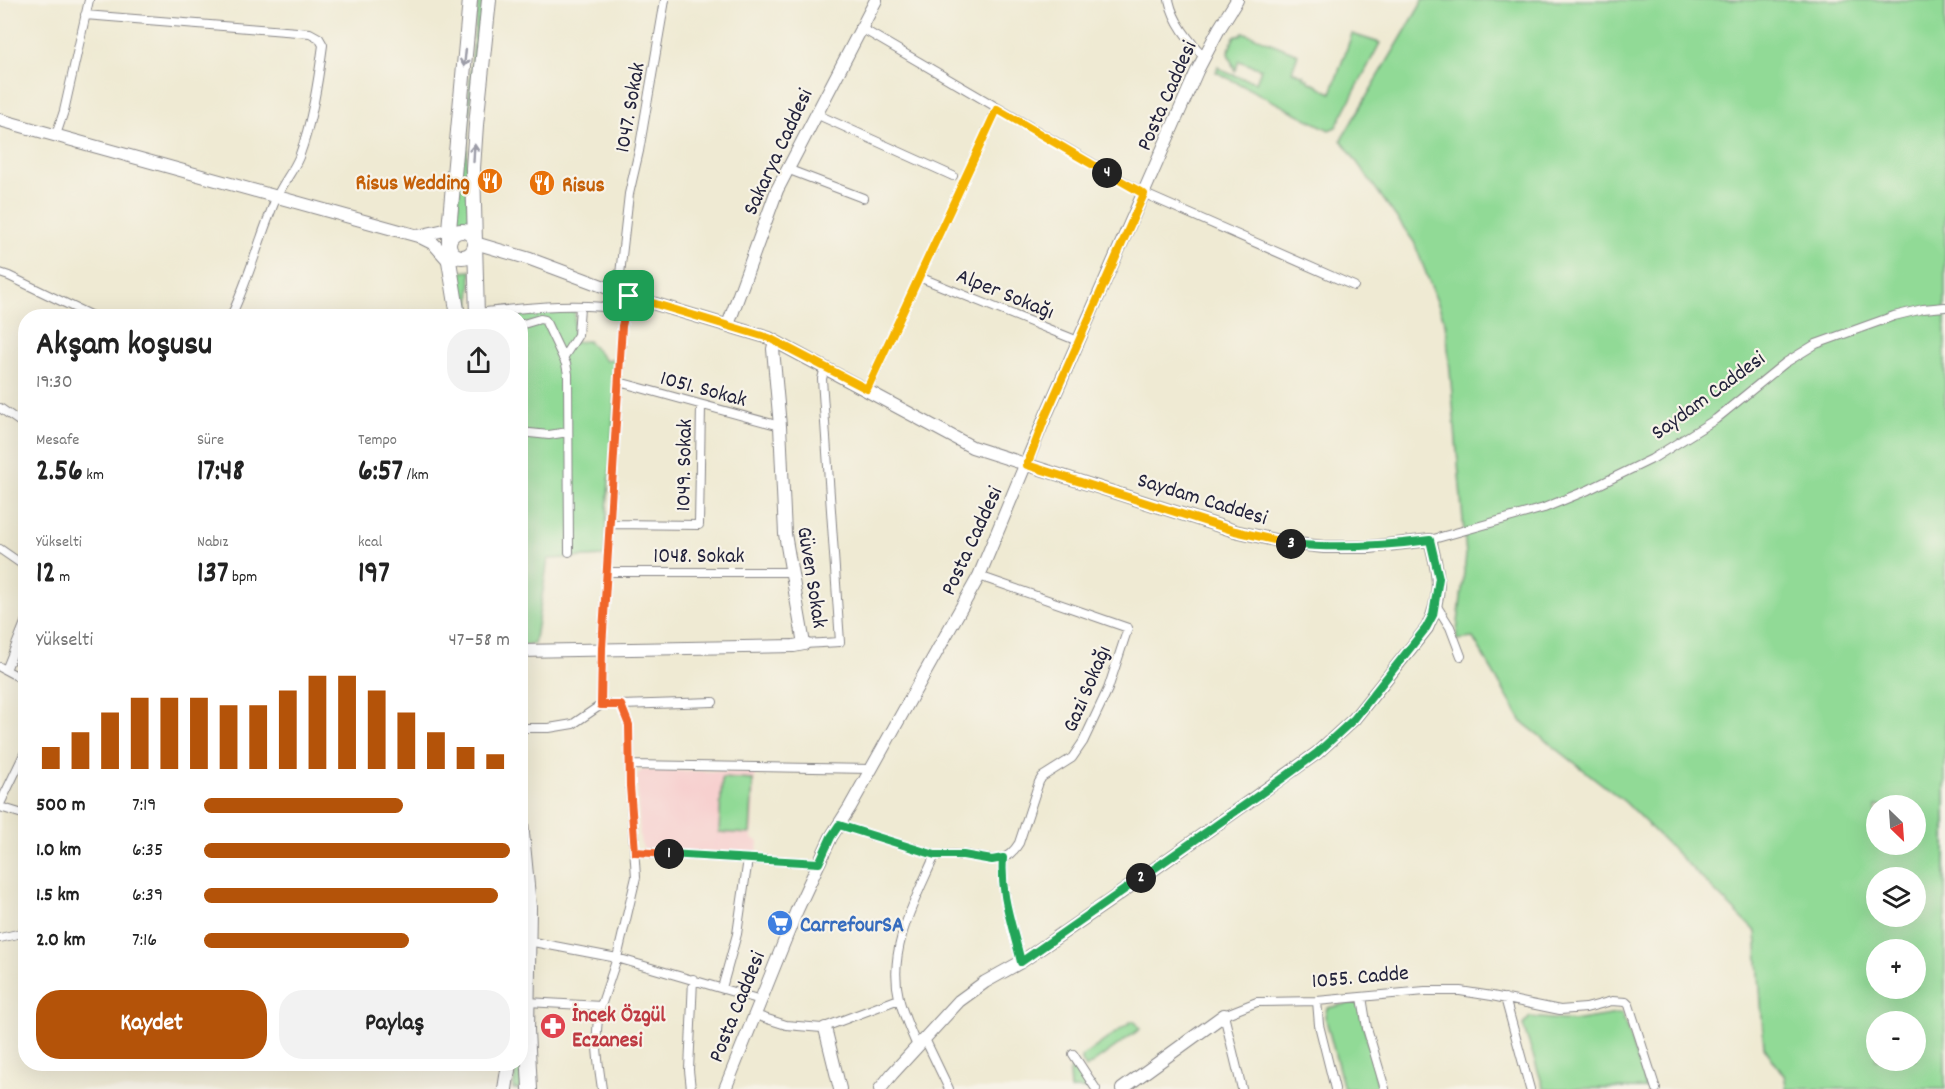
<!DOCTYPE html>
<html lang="tr">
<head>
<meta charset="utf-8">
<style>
	:root { --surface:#fff; --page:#f2f2f2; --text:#222; --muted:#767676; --accent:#b45309 }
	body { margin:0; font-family:Dekko,sans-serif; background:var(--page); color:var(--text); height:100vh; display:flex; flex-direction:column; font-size:22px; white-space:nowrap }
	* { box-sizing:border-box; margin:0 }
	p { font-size:20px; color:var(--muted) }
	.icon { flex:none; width:33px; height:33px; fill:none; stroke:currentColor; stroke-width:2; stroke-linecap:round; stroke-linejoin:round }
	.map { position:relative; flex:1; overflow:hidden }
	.panel { position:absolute; left:18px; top:309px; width:510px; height:762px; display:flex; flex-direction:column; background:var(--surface); border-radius:24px; box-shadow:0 6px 24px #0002 }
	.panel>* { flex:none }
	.needle { width:39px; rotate:155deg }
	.fabs { position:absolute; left:1866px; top:795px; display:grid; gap:12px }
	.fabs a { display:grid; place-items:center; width:60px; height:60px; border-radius:50%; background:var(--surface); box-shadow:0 6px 24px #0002; font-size:30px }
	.pin { position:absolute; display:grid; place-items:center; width:51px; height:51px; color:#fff; margin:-26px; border-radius:12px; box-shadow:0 3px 9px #0006 }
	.km { position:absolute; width:30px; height:30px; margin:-15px; border-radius:50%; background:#222; color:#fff; font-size:16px; line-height:30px; text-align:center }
	.round { display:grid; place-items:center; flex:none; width:63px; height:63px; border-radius:24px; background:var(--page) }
	.head { display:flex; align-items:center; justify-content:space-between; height:102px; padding:0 18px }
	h1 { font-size:33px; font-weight:700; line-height:45px }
	.figures { display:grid; grid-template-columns:repeat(3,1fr); gap:9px; height:102px; padding:6px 18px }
	.figures div { display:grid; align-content:center }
	.figures b { font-size:30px; font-weight:700 }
	.figures small { font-size:16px; font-weight:400 }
	.figures p { font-size:16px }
	.chart { height:168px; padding:12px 18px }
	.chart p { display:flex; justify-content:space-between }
	.chart svg { width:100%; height:108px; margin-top:6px; stroke:var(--accent); stroke-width:6 }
	.cta { display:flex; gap:12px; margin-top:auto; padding:12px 18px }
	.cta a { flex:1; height:69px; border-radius:24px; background:var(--accent); color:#fff; font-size:24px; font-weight:700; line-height:69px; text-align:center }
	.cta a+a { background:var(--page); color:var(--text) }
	ul { padding:0 18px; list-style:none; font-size:20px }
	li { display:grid; grid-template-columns:96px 72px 1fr; align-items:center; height:45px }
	li i { height:15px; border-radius:8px; background:var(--accent) }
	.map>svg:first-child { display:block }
	.built { fill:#f7d0cf }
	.green { fill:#91da96; stroke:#5a7e68; stroke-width:1.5; fill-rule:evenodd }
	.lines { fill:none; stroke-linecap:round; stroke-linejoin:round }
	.street-casing { stroke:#888687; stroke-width:10 }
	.secondary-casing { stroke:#888687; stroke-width:14 }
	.primary-casing { stroke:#888687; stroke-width:16 }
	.street { stroke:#fff; stroke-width:8 }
	.secondary { stroke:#fff; stroke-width:12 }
	.primary { stroke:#fff; stroke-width:14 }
	.oneway { stroke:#9c9ca7 }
	.split-1-casing { stroke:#fff; stroke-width:12 }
	.split-2-casing { stroke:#fff; stroke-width:12 }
	.split-3-casing { stroke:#fff; stroke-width:12 }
	.split-4-casing { stroke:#fff; stroke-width:12 }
	.split-5-casing { stroke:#fff; stroke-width:12 }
	.split-1 { stroke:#f0652b; stroke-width:8 }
	.split-2 { stroke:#22a559; stroke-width:8 }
	.split-3 { stroke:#22a559; stroke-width:8 }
	.split-4 { stroke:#f5b400; stroke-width:8 }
	.split-5 { stroke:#f5b400; stroke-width:8 }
	.labels { text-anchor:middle; stroke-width:4.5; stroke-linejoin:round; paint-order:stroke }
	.street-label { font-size:22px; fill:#22223b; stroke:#f7f3e8 }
	.food-label { font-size:22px; font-weight:bold; fill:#c56008; stroke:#f7f3e8; text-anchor:end }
	.shop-label { font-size:22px; font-weight:bold; fill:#366cbe; stroke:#f7f3e8; text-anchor:start }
	.health-label { font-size:22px; font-weight:bold; fill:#be3a42; stroke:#f7f3e8; text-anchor:start }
</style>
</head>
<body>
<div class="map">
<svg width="1945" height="1089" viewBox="0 0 1945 1089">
	<rect width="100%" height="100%" fill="#f7f3e8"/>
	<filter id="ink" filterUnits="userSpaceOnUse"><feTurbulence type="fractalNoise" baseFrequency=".0167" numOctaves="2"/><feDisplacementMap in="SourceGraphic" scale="12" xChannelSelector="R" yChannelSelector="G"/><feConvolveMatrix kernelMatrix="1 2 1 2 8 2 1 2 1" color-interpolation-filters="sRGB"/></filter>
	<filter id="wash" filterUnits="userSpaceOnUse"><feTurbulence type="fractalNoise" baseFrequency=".008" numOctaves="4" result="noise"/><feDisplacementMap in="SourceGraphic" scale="24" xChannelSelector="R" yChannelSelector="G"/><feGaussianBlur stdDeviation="1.35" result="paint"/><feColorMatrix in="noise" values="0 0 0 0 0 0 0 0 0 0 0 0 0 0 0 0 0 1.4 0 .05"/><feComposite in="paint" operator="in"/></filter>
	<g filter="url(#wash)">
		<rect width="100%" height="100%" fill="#efead3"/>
		<path class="built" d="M642,770l113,2 -3,67 6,2 -1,14 -111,-6 -3,-1 -3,-8 -3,-65z"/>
		<path class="green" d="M478,0h5c-8,71 -23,149 -13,220h-14z
			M1422,0h523v1089h-159l-1,-12 -21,-30 -8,-115 -131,-130 -103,-80 -49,-84 -17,2 10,-85 -20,-230 -32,-83 -73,-102 79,-134zM1876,806h40v38h-40zM1876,878h40v38h-40zM1876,950h40v38h-40zM1876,1022h40v38h-40z
			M1243,32l55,22 -6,17 12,5v2l4,1v2l23,12 21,-59 28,9 -44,84 -7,3 -113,-58 2,-5c6,7 28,12 38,15l5,-13 -22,-8 -4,10 -7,-18 6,-16 8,-2z
			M471,271l-1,45h-6l-6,-44z
			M538,311h37l-2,31 15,-1 18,20 6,-2 5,4 -13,193 -56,3 -14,85 -13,2 -1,-330h-31z
			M722,778l31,2 -3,54 -31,-2z
			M521,881c6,69 -3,139 2,208h-10l3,-25h4z
			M1356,1002l4,7 19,80h-35l-19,-73 2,-8z
			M1622,1013l24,75 -102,1 -21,-64 7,-8 43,4z
			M1132,1021h3l5,8 -54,39 -4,-7v-4z
			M1073,1065l2,1 16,23h-21l-1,-16z"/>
	</g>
	<g filter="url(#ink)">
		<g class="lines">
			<g class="street-casing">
				<path id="street" d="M1169,0c5,23 20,40 35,57
					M85,15l225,18 9,5 4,7c-5,37 -11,77 -24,112 -6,15 -18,28 -24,44 -16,38 -26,78 -44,115
					M861,28l284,166 209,92
					M816,114l137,62
					M56,135l8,-24 25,-111
					M787,169l76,29
					M0,273l9,3 83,40
					M919,277l159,64
					M618,292l11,-98 10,-43 26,-151
					M477,313c48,-5 100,-12 148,-3
					M520,325l20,-6 5,1 21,44 2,10 1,178
					M563,358l15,-23 2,-28
					M619,382l161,44
					M867,389l130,-280
					M0,408l26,18
					M520,432l29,3 19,-3
					M610,524l89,1 2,-120
					M1430,540l114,-32 44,-18 64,-31 64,-40 69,-56 31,-19 78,-28 29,-7 22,-2
					M0,549l26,18
					M607,572h185
					M1436,605l14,22 11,29
					M804,644l36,-2 -18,-263 3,-12
					M0,667l26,14
					M6,670l20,-50
					M621,705l92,-3
					M520,728h29l24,-4 28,-19 1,-57 20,-322 7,-30
					M630,765l241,4
					M0,804l26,-54
					M0,807l26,8
					M839,825l96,30
					M635,852l184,11
					M1003,858c-3,37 10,69 18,104
					M0,938l26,-6
					M528,941l89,17 144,42
					M722,988l15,-54 11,-75
					M1362,997l5,31 18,61
					M1505,998l25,91
					M1317,1001l2,24 16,64
					M527,1002l74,4 16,-48 19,-81 -6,-91 -1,-61 -8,-20h-20
					M601,1006c-8,28 -3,55 1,83
					M755,1015l31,10 36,3 77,-29
					M925,1039l24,50
					M917,1046c-7,-16 -14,-31 -18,-48 -12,-50 17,-99 36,-143 10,0 19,-1 29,0 23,3 40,13 55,-12l20,-61 3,-5 30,-19 11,-16 25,-53 20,-61 -149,-52
					M1073,1054l23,35
					M691,1089l-2,-19 4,-91
					M1242,1089l-18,-74 33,-13 60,-1 108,-10h35l32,5 68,14 26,-2 26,-7 14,1 3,3 27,84"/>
			</g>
			<g class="secondary-casing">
				<path id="secondary" d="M0,120l418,116 16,8 15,17
					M418,236l31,-7
					M475,243l55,16 99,37 140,42 203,109 263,84 53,12 36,4h46l60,-7c9,33 13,56 -3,88l-73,91 -37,34 -202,144 -94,65 -36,20 -26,19 -67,73 -12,15
					M728,325l49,-135 99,-190
					M520,651l274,-5 10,-2 -19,-110 -5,-108 -7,-77 2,-8
					M825,1028l15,61
					M725,1089l72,-179 34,-73 19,-30 129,-231 67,-161 151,-344 22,-42 18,-29
					M1122,1089l102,-74"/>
			</g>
			<g class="primary-casing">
				<path id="primary" d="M449 244a13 13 0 1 1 26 0a13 13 0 1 1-26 0Z
					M458,316l-9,-55v-32l21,-229
					M477,316l-4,-148 3,-43 13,-125
					M520,812l9,95 -2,123 3,59
					M505,1089l4,-25"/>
			</g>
			<use href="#street" class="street"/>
			<use href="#secondary" class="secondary"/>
			<use href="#primary" class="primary"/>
		</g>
		<defs><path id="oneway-shaft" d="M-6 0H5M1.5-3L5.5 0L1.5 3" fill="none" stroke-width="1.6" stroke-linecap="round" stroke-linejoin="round" transform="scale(1.5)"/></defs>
		<g class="oneway">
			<use href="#oneway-shaft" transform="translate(465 58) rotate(96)"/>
			<use href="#oneway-shaft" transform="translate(474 153) rotate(-87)"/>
		</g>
	</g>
	<g class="lines" filter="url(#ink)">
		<g class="split-1-casing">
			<path id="split-1" d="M629,296l-7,30 -20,322 -1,57h20l8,20 1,61 5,66 34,2"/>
		</g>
		<g class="split-2-casing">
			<path id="split-2" d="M669,854l150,9 12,-26 8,-12 96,30h28l29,5 11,-2c-3,37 10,69 18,104l120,-84"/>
		</g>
		<g class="split-3-casing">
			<path id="split-3" d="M1141,878l145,-102 31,-23 37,-34 72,-91 7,-13 6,-37 -9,-38c-47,6 -92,9 -139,4"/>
		</g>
		<g class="split-4-casing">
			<path id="split-4" d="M1107,173l37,21 -98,221 -19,50 208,66 56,13"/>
		</g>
		<g class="split-5-casing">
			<path id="split-5" d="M629,296l140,42 98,51 130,-280 110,64"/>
		</g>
		<use href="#split-1" class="split-1"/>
		<use href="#split-2" class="split-2"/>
		<use href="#split-3" class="split-3"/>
		<use href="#split-4" class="split-4"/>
		<use href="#split-5" class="split-5"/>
	</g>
	<defs>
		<g id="restaurant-disc" transform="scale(1.35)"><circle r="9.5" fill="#e8710a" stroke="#f7f3e8"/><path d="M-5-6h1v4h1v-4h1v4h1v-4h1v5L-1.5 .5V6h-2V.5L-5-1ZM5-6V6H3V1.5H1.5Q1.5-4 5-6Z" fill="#fff"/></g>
		<g id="supermarket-disc" transform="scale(1.35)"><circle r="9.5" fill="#3f7fe0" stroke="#f7f3e8"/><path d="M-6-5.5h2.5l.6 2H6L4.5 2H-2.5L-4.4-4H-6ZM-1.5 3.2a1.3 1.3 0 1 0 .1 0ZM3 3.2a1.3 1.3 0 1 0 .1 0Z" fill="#fff"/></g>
		<g id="pharmacy-disc" transform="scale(1.35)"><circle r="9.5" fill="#e0444e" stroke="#f7f3e8"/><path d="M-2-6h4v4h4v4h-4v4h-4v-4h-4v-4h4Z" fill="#fff"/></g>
	</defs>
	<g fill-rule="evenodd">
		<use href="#restaurant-disc" x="490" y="181"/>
		<use href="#restaurant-disc" x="542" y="183"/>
		<use href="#supermarket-disc" x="780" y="923"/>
		<use href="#pharmacy-disc" x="553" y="1026"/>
	</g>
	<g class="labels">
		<g class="street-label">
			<text transform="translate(1165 95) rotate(-66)" y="8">Posta Caddesi</text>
			<text transform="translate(628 107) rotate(-80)" y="8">1047. Sokak</text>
			<text transform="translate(776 151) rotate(-65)" y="8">Sakarya Caddesi</text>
			<text transform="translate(1006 292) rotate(22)" y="8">Alper Sokağı</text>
			<text transform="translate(704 387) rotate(15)" y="8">1051. Sokak</text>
			<text transform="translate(1707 394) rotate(-36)" y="8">Saydam Caddesi</text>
			<text transform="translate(682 465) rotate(-89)" y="8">1049. Sokak</text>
			<text transform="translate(1203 497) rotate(17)" y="8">Saydam Caddesi</text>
			<text transform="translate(970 540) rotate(-65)" y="8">Posta Caddesi</text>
			<text x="699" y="562">1048. Sokak</text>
			<text transform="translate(814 577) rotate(81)" y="8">Güven Sokak</text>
			<text transform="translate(1085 688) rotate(-67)" y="8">Gazi Sokağı</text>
			<text transform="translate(1360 975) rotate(-5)" y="8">1055. Cadde</text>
			<text transform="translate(735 1006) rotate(-68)" y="8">Posta Caddesi</text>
		</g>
		<g class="food-label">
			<text x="470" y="189">Risus Wedding</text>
			<text x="562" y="191" text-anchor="start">Risus</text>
		</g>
		<g class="shop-label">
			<text x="800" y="931">CarrefourSA</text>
		</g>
		<g class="health-label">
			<text x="572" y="1021">İncek Özgül<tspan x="572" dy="25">Eczanesi</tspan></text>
		</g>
	</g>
</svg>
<div class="fabs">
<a><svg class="needle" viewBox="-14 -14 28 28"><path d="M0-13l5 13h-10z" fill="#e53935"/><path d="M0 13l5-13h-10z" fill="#767676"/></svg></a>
<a><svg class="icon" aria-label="layers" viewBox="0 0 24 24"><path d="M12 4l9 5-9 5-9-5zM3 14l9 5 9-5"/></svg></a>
<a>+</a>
<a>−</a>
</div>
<div class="pin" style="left:629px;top:296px;background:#1e9e55"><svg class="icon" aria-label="arrive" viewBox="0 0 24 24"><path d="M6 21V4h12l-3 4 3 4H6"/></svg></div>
<b class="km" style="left:669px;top:854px">1</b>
<b class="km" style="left:1141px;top:878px">2</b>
<b class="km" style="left:1291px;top:544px">3</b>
<b class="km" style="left:1107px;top:173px">4</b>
<section class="panel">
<div class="head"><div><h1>Akşam koşusu</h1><p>19:30</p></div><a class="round"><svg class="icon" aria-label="share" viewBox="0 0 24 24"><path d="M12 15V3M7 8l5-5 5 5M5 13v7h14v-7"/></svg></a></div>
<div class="figures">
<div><p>Mesafe</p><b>2.56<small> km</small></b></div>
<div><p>Süre</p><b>17:48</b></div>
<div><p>Tempo</p><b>6:57<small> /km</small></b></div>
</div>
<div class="figures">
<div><p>Yükselti</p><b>12<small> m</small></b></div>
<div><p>Nabız</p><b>137<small> bpm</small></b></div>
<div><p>kcal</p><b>197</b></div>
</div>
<div class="chart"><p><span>Yükselti</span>47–58 m</p>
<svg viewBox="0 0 160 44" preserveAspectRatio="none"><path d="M5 44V35M15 44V29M25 44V21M35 44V15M45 44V15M55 44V15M65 44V18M75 44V18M85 44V12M95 44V6M105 44V6M115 44V12M125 44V21M135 44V29M145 44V35M155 44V38"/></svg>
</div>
<ul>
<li><b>500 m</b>7:19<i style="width:65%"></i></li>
<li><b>1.0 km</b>6:35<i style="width:100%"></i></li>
<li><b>1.5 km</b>6:39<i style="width:96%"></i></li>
<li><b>2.0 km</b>7:16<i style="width:67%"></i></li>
</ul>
<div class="cta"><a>Kaydet</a><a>Paylaş</a></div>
</section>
</div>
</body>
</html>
